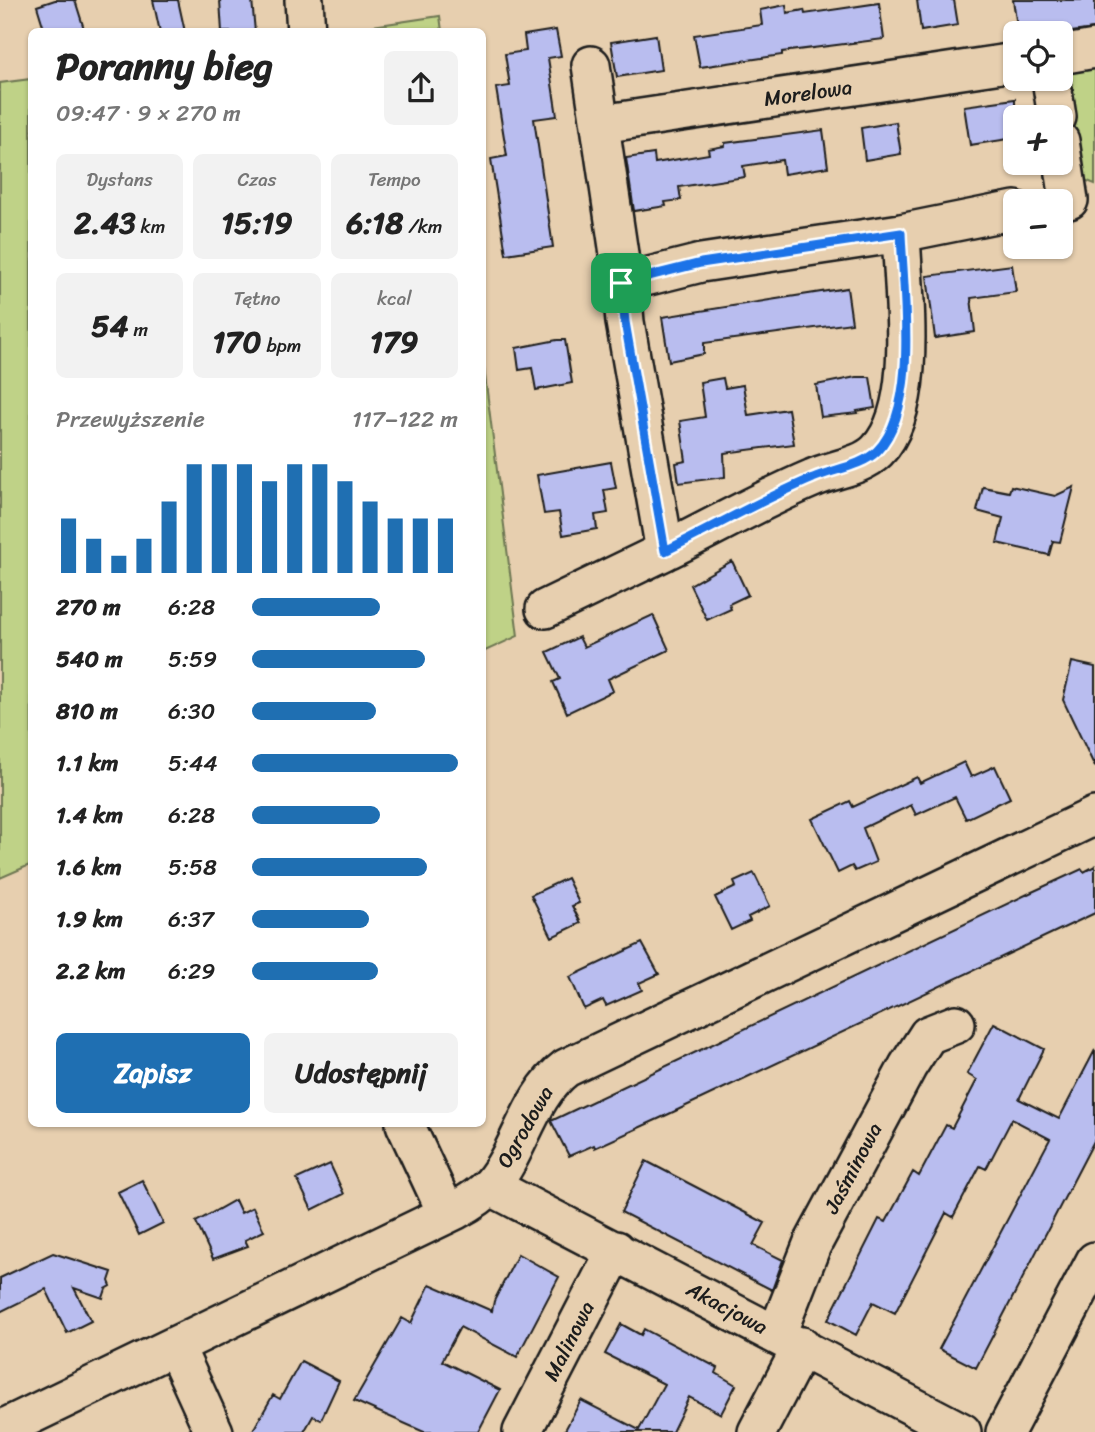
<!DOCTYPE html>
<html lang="pl">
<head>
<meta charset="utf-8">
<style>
	:root { --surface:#fff; --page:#f2f2f2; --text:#222; --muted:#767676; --accent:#1f6fb2 }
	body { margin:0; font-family:Sriracha,sans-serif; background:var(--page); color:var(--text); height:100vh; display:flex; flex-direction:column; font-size:26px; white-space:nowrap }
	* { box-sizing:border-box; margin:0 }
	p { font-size:23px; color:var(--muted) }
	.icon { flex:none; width:38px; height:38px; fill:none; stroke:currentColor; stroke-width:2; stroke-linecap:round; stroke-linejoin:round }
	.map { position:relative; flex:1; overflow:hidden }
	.panel { position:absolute; left:28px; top:28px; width:458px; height:1099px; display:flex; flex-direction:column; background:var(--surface); border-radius:10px; box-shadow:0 2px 5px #0004 }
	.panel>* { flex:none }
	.fabs { position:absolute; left:1003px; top:21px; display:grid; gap:14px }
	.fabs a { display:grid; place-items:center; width:70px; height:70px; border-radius:10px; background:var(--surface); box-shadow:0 2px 5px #0004; font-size:35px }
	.pin { position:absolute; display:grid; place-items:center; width:60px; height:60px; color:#fff; margin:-30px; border-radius:14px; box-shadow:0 4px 10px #0006 }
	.round { display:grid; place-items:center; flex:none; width:74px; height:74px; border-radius:10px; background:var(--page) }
	.head { display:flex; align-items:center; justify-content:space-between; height:119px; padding:0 28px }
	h1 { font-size:38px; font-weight:700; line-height:52px }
	.figures { display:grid; grid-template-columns:repeat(3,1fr); gap:10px; height:119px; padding:7px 28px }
	.figures div { display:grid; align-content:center; border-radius:10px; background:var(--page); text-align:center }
	.figures b { font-size:30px; font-weight:700 }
	.figures small { font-size:19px; font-weight:400 }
	.figures p { font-size:19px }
	.chart { height:196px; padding:14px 28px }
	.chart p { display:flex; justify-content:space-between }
	.chart svg { width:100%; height:126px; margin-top:7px; stroke:var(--accent); stroke-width:6 }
	.button { display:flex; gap:14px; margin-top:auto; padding:14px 28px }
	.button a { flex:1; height:80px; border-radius:10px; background:var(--accent); color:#fff; font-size:28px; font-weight:700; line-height:80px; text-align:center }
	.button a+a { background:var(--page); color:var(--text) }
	ul { padding:0 28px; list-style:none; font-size:23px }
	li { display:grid; grid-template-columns:112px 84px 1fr; align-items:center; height:52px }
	li i { height:18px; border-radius:9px; background:var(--accent) }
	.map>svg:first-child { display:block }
	.green { fill:#bfd287; stroke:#6e7752; stroke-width:2 }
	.building { fill:#b9bdef; stroke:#1c1c1c; stroke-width:2 }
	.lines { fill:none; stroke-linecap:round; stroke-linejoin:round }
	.minor-casing { stroke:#1c1c1c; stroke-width:42 }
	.minor { stroke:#e7cfaf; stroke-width:37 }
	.route-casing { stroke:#fff; stroke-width:14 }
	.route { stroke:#1a73e8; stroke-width:9 }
	.labels { text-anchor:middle; stroke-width:5; stroke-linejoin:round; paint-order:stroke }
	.street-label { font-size:21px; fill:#1c1c1c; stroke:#e7cfaf }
</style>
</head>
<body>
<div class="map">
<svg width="1095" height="1432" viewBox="0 0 1095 1432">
	<rect width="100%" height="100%" fill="#e7cfaf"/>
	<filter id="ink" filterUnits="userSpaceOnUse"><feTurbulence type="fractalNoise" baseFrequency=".0143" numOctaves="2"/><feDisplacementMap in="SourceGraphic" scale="14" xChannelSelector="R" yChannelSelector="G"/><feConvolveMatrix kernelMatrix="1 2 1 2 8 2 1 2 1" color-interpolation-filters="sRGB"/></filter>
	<g filter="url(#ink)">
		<path class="green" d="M440,16l2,15h-103z
			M1095,58v126l-15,-6 -18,-102 4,-8z
			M31,79l1,785 -32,14v-795z
			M483,360l35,276 -35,16z"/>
		<path class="building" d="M55,0h20l10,32h-40l-8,-26z
			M153,0h25l7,32h-25z
			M220,0h32l3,32h-33z
			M917,0h37l4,25 -37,6z
			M1013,0h82v29l-32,4h-45z
			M879,3l5,36 -102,13v3l-82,12 -6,-32 68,-10 -2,-15 26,-5 1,8 17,-3 1,4z
			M556,30l5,26 -13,2 9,58 -23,3 19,128 -47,7 -15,-95 16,-3 -11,-68 14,-2 -5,-32 21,-3 -2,-16z
			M656,35l5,35 -44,7 -6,-35z
			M1015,99v39l-45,7 -6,-39z
			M896,122l5,32 -36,6 -4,-32z
			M823,130l5,37 -44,7 -2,-14 -39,6 2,11 -66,10 2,13 -16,2 1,4 -32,5 -8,-53 28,-4 1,9 54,-9 -1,-5 17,-3v-3z
			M1012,265l4,27 -45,6 4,34 -40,6 -8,-62z
			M847,288l5,35 -148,20v11l-35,7 -7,-44z
			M557,340h8l7,43 -36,7 -4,-22 -13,2 -3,-22z
			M856,377h14l5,31 -18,3 1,2 -37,4 -5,-32z
			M723,378l2,10 18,-3 5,30 40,-6 6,35 -70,9 1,24 -46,6 -3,-20 10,-2 -6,-40 25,-4 -5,-35z
			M611,462l5,26 -12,2 4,23 -13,2 2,14 -34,6 -4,-23 -15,2 -7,-39z
			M1011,486l44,10 19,-9 -14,55 -7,-1 -4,14 -52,-12 6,-25 -26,-7 6,-24 26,5z
			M732,561l16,34 -19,9 2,5 -24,11 -17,-35z
			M653,615l16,35 -61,29 5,12 -46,22 -14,-31 7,-3 -13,-27 32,-15 5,10z
			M1072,662l23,5v100l-32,-67z
			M964,762l7,15 24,-11 15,32 -44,21 -11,-22 -39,18 -5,-10 -48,23 13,34 -21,9 -3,-5 -14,7 -26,-54 38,-18 3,6 64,-30 3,6z
			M1095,866v47l-426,201 -74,34 -1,-3 -25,11 -18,-35 481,-229 50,-23 2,3z
			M754,873l16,33 -22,11 2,4 -19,9 -16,-33 21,-10 -2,-5z
			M567,878l12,25 -7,3 9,17 -29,14 -21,-42z
			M642,943l17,31 -20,9 3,7 -36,16 -3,-6 -19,9 -14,-32z
			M994,1023l50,26 -25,50 40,20 36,-69v89l-119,229 -37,-19 111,-210 -38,-20 -26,50 -6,-3 -27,51 -7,-4 -51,100 -22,-11 -17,33 -28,-15 51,-101 7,3 27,-50 6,4 27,-51 6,3 25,-48 -10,-6z
			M646,1161l119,62 -12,22 30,15 -11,30 -151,-78z
			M330,1164l14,30 -32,16 -15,-31z
			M142,1180l21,43 -24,12 -21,-43z
			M235,1200l6,13 12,-6 11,24 -19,9 3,6 -35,13 -17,-37z
			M53,1253l59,19 -3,9 2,5 -5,3 -3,9 -29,-10 17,33 -24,12 -21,-44 -46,23v-34z
			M518,1254l41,23 -42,80 -57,-30 -18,34 58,29 -22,42h-54l-70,-31 48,-83 9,5 19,-39 62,27 2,-10z
			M621,1324l20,11 3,-6 74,39 -2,5 20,12 -15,29 -32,-17 -17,35h-108l17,-32 58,30 25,-46 -59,-30z
			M301,1361l38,20 -18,39 -8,-4 -9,16h-52l21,-37 7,4z"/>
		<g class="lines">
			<g class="minor-casing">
				<path id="minor" d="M304,0l2,32
					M1060,55l35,-6
					M1051,79l6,38
					M601,124l414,-62
					M1060,141l9,59
					M621,283l80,-20 200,-30 114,-23
					M665,551c49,-24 98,-52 148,-73 20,-9 48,-11 64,-27 43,-44 26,-159 24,-218
					M545,609l120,-58 -40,-229 -6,-68 -28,-189
					M405,1124l42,90
					M490,1186l472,246
					M777,1334l35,-89 96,-179 20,-31 28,-11
					M175,1346l39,86
					M0,1430l456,-220c13,-7 26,-15 36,-26 29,-35 37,-88 74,-116l529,-252
					M522,1432l94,-182
					M757,1432l45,-86
					M1005,1432l90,-171"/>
			</g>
			<use href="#minor" class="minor"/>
		</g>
	</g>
	<g class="lines" filter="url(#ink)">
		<g class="route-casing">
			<path id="route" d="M901,233c2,58 19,174 -24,218 -16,16 -44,18 -64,27 -50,21 -99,49 -148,73l-40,-229 -4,-39 80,-20z"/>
		</g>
		<use href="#route" class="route"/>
	</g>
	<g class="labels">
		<g class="street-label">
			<text transform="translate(808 93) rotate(-8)" y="7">Morelowa</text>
			<text transform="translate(525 1127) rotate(-60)" y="7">Ogrodowa</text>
			<text transform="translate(853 1168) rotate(-62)" y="7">Jaśminowa</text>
			<text transform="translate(727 1308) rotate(28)" y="7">Akacjowa</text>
			<text transform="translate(569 1341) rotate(-63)" y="7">Malinowa</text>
		</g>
	</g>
</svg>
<div class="fabs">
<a><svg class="icon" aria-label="locate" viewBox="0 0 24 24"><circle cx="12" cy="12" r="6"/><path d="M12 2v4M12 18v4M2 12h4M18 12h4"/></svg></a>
<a>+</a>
<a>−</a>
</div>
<div class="pin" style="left:621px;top:283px;background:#1e9e55"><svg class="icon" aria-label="arrive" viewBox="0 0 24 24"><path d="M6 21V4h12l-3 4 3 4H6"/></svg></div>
<section class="panel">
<div class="head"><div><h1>Poranny bieg</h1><p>09:47 · 9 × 270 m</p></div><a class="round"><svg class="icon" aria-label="share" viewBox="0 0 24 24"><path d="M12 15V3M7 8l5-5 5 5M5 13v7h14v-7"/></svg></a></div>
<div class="figures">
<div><p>Dystans</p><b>2.43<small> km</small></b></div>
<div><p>Czas</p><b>15:19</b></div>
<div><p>Tempo</p><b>6:18<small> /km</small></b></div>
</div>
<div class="figures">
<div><b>54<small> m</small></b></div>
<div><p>Tętno</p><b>170<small> bpm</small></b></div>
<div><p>kcal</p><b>179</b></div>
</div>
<div class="chart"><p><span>Przewyższenie</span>117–122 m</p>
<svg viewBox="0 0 160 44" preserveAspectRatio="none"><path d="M5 44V25M15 44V32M25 44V38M35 44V32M45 44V19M55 44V6M65 44V6M75 44V6M85 44V12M95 44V6M105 44V6M115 44V12M125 44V19M135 44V25M145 44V25M155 44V25"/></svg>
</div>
<ul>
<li><b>270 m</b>6:28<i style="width:62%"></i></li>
<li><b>540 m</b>5:59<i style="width:84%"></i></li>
<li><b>810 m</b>6:30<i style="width:60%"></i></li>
<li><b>1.1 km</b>5:44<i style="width:100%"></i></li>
<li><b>1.4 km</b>6:28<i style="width:62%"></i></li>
<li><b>1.6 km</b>5:58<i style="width:85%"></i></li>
<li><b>1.9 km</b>6:37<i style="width:57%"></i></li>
<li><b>2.2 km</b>6:29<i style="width:61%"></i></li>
</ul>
<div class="button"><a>Zapisz</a><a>Udostępnij</a></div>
</section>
</div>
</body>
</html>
